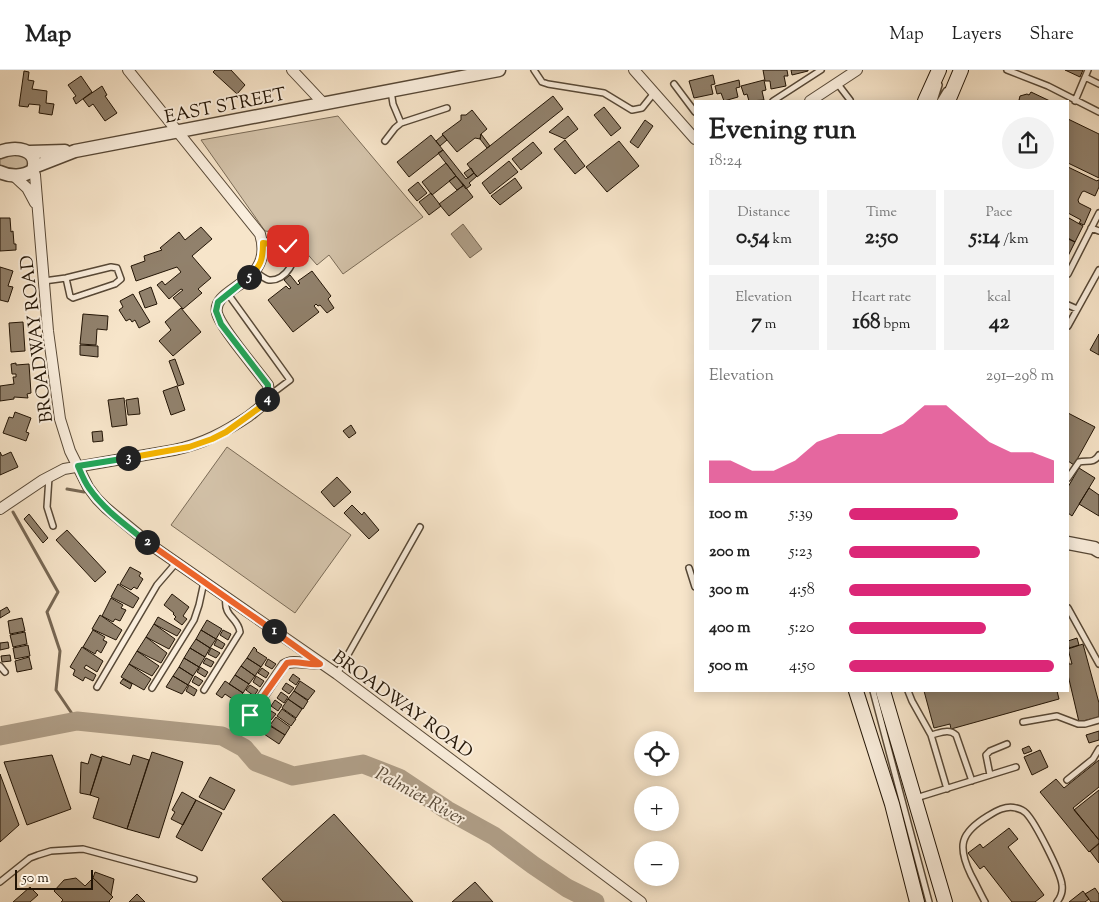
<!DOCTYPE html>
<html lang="en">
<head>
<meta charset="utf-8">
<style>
	:root { --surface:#fff; --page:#f2f2f2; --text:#222; --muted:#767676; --line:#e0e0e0; --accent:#db2777 }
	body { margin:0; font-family:"Sorts Mill Goudy",serif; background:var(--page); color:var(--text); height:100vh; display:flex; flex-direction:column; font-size:19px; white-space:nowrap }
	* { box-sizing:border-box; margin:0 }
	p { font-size:16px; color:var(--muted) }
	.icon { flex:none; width:28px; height:28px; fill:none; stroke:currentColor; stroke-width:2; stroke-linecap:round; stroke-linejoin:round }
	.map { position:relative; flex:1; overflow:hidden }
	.side { position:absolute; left:694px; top:30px; width:375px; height:592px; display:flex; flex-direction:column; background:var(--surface); border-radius:0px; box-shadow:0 2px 12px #0003 }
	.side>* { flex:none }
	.fabs { position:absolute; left:634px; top:661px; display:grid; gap:10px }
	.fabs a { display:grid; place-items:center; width:45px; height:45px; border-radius:50%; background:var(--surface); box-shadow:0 2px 12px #0003; font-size:25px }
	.scale { position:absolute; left:15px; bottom:12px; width:78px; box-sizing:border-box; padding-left:5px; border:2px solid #231506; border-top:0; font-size:14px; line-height:18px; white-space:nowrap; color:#231506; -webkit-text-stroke:4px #faeedd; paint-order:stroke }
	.pin { position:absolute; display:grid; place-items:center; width:42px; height:42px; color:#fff; margin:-21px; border-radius:10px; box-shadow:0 2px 8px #0006 }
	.km { position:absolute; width:25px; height:25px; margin:-12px; border-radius:50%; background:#222; color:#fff; font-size:14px; line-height:25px; text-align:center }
	.round { display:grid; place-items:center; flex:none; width:52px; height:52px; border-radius:26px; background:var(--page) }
	.overview { display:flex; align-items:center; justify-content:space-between; height:85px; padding:0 15px }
	h1 { font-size:28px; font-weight:800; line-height:38px }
	.figures { display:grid; grid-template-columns:repeat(3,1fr); gap:8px; height:85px; padding:5px 15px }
	.figures div { display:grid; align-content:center; border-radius:0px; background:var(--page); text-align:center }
	.figures b { font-size:21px; font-weight:800 }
	.figures small { font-size:14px; font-weight:400 }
	.figures p { font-size:14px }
	.chart { height:140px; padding:10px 15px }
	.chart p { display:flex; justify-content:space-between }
	.chart svg { width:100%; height:90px; margin-top:5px; fill:var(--accent); opacity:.7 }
	ul { padding:0 15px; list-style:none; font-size:16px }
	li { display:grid; grid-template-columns:80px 60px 1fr; align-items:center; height:38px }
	li i { height:12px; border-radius:6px; background:var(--accent) }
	header { display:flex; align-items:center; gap:30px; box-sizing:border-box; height:70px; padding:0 25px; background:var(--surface); border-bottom:1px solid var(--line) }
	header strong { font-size:24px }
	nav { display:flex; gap:28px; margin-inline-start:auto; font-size:18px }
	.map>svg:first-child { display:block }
	.green { fill:#d3c2a9; stroke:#7b6c58 }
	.water { fill:#af9e87; stroke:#776753 }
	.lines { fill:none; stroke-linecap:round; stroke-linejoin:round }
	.stream { stroke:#776753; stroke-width:3 }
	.river { stroke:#af9e87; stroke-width:19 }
	.building { fill:#91816c; stroke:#231506 }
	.service-casing { stroke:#584937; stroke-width:8 }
	.minor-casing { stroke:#584937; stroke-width:12 }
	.tertiary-casing { stroke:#584937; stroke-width:15 }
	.secondary-casing { stroke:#231506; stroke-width:16 }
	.service { stroke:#faeedd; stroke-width:5 }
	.minor { stroke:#faeedd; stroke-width:10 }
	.tertiary { stroke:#faeedd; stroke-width:12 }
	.secondary { stroke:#faeedd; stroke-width:14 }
	.split-1-casing { stroke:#fff; stroke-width:10 }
	.split-2-casing { stroke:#fff; stroke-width:10 }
	.split-3-casing { stroke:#fff; stroke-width:10 }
	.split-4-casing { stroke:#fff; stroke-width:10 }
	.split-5-casing { stroke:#fff; stroke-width:10 }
	.split-6-casing { stroke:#fff; stroke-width:10 }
	.split-1 { stroke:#f0652b; stroke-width:6 }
	.split-2 { stroke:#f0652b; stroke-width:6 }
	.split-3 { stroke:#22a559; stroke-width:6 }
	.split-4 { stroke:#f5b400; stroke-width:6 }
	.split-5 { stroke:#22a559; stroke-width:6 }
	.split-6 { stroke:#f5b400; stroke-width:6 }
	.labels { text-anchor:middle; stroke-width:4; stroke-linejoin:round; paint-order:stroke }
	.street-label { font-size:18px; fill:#231506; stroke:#faeedd }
	.water-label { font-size:19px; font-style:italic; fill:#5b4c3a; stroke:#faeedd }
</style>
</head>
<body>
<header>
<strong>Map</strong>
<nav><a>Map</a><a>Layers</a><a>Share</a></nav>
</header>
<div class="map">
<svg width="1099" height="832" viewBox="0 0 1099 832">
	<rect width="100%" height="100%" fill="#f7e5ca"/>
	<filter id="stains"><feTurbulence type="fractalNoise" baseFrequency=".004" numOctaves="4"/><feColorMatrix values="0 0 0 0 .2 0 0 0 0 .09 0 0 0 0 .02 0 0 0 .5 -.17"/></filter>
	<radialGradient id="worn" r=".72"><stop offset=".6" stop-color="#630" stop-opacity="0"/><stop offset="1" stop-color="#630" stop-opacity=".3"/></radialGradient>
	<path class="green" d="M338,46l85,101 -80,57 -14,-19 -12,10 -27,-31 -25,-3 -64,-91z
		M21,84l7,3 1,12 -11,3 -18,-5v-9l4,-3z
		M227,377l124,88 -56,78 -124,-88z"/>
	<path class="water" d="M463,154l19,25 -12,9 -19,-24z"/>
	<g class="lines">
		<path class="stream" d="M67,419l17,3
			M13,442l45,80 -11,20 13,39 -4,39 21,31"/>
		<path class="river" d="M0,666l77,-15 145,15 22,12 12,14 37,14 70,-12 36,14 48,32 47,26 39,29 34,23 28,14"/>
	</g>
	<path class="building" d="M215,0h16l14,15 -8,9 -24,-22z
		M763,0h24l1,6h-4l2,10 -15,3 -1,-8h-5z
		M791,0h17v1l-16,4z
		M1065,0h18l-3,7z
		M24,1l5,1 -1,8 6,1 -2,8 15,2 -1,12 8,1 -2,11 -13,-2 1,-8 -11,-1 -1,3 -9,-1z
		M713,5l2,9 -4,1 2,9 -19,4 -5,-17z
		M81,6l11,16 -16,12 -3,-6 3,-2 -8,-11z
		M739,10l1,7 -4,1 2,9 -14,4 -3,-8 -4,1 -2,-8z
		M764,10l2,10 -4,1 2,9 -15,1 -2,-7 -3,1 -3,-9z
		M102,16l5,9 -2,1 12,17 -12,8 -12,-17 -4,3 -6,-8z
		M1031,22l19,9h-28l-3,-1 1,-4 7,-2 2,1z
		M553,26l10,13 -86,68 -10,-13z
		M604,37l17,21 -10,8 -17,-21z
		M472,40l15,19 -6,5 -1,5 -5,-1 -18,14 -15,-18 19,-14v-5h5z
		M568,46l10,13 -13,10 -16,-7z
		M1068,49l31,15v44l-31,-15z
		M645,50l8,6 -15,22 -8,-6z
		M481,64l9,12 -3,2 -7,-9z
		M431,65l12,15 -34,27 -12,-15z
		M443,65l4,5 -7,6 -4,-5z
		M565,70l20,26 -10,8 -21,-25z
		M619,71l20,25 -32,26 -21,-25z
		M533,72l9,11 -21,17 -9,-11z
		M443,80l23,29 8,-6 3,3 -8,7 2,2 -5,4 -28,-36z
		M509,91l9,11 -28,22 -8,-11z
		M446,93l10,13 -24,19 -10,-13z
		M1068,97l29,14 1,-1h1v7l-4,9 -11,-5 -2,1 -4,8 1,3 12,6 -7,16 -5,-2 2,-3 -13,-7z
		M471,98l3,5 -6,5 -4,-5z
		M456,106l8,9 -7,5 -8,-9z
		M515,108l7,10 -22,17 -9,-9z
		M418,112l9,11 -10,8 -9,-11z
		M464,115l9,12 -24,19 -10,-12z
		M431,123l10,13 -12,9 -10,-13z
		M0,148h10l1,14 2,-1 1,13h2v6l-16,1z
		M1069,148l14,8 -8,16 -7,-4v-16z
		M201,157l11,12 -20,17 19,22 -13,11 4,4 -19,16 -10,-11 10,-8 -2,-1 -12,10 -12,-14 5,-4 3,4 16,-13 -4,-5 -41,14 -5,-15 14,-5 -1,-5 18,-6 -2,-2 19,-16 6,8z
		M1068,169l7,3 -7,14z
		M0,197l13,4 -5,15 5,1 -5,15 -8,-2z
		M312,201l19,25 -3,3 6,9 -7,5 -7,-8 -2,1 -2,-2 -2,2 5,6 -26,20 -25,-32 18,-14 3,3 2,-1 -7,-8 6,-5 8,10 2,-2 -2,-2z
		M151,217l6,17 -12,4 -6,-16z
		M133,224l17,28 -11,6 -4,-8 -3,2 -2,-3 -4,2 -7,-11 4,-3 -3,-6z
		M181,238l20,24 -28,24 -14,-15 12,-11 -6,-8z
		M83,244l25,2 -1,14 -10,-1 -1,16 -16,-1z
		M23,252l2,29 -14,1 -2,-29z
		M1099,264v21l-9,-5z
		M80,275l18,1v11l-18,-2z
		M175,289l9,25 -6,2 -9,-25z
		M16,293v2l13,-1 2,29 -4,1 1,4 -14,-1v2l-14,2v-15l14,-2 -1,-7h3v-3h-4l-1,-10z
		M177,316l8,24 -14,5 -8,-24z
		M124,328l3,27 -15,2 -4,-27z
		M138,328l2,16 -12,1 -2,-15z
		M15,342l16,6 -5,14 3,1 -3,8 -23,-8 6,-16 4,1z
		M1068,343l27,14 -21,38 -6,-4z
		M351,355l5,8 -7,5 -6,-7z
		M102,361l1,10 -10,1 -1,-10z
		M0,382l2,4 9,-4 7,15 -18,8z
		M1079,398l16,10 -23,38 -4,-3v-26z
		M337,407l14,15 -17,15 -13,-15z
		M1089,418l10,7v21l-20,-12z
		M352,435l10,10 2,-3 15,18 -10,9 -25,-26z
		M29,444l19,24 -5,5 -19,-24z
		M67,460l39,42 -11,10 -39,-42z
		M130,497l11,6 -2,3 4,3 -6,10 -3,-2 -3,3 -11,-6z
		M118,514l21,14 -6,10 -22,-11z
		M172,524l17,13 -6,9 4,3 -5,6 -8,-6 2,-2 -3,-3 1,-1 -10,-8z
		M111,528l12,7 -2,3 5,2 -6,11 -5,-2 -2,3 -11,-6z
		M7,537l3,5 -10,6v-7z
		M100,545l22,15 -6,10 -24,-11z
		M158,547l23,13 -4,6 -23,-12z
		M22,548l3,13 -15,3 -2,-13z
		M207,550l15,9 -6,10 -15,-9z
		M154,554l21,15 -6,10 -23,-12z
		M93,560l12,7 -2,3 4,2 -6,11 -4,-3 -2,4 -12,-7z
		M201,560l15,9 -6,9 -14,-9z
		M223,560l8,4 -3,6 -8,-5z
		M25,562l2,12 -14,3 -3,-12z
		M146,567l21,16 -6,10 -24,-12z
		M1077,568l2,7 -10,3 -1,-7z
		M196,569l14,9 -5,9 -15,-9z
		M217,569l8,5 -3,5 -8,-4z
		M8,572l1,6 -9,2v-7z
		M1083,574l16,59v14l-20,5 -11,-47v-17l1,6h3l-4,-15z
		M28,575l2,11 -15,3 -2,-11z
		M82,577l21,14 -6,11 -11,-7 -2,3 12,7 -3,6 -8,-4 -2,4 -10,-6 2,-5 -5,-3z
		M254,577l3,3 -1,1 11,7 -6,9 -14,-9z
		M190,578l15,9 -6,10 -15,-9z
		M211,578l9,5 -4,5 -8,-4z
		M137,581l22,15 -7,10 -23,-12z
		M10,585l1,6 -9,1 -1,-6z
		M29,587l3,12 -15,3 -2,-11z
		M184,588l15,9 -6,9 -14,-9z
		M206,588l8,4 -3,5 -8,-4z
		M247,588l14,9 -6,9 -14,-10z
		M268,589l8,5 -4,5 -7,-4z
		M129,594l22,15 -7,11 -23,-13z
		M241,596l14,10 -6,8 -14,-9z
		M179,597l14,9 -5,9 -15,-9z
		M200,597l8,5 -3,5 -8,-5z
		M262,598l7,5 -3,5 -8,-5z
		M293,604l7,5 -4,6 -7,-5z
		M235,605l14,9 -6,9 -14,-9z
		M173,606l15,9 -6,9 -16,-7z
		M195,606l8,5 -4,5 -7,-4z
		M256,606l8,5 -4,6 -7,-5z
		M123,609l9,5 -2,5 -10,-6z
		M225,611l18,12 -6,9 -12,-8 -3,4 -6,-4z
		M300,611l15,10 -7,9 -14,-9z
		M286,613l8,5 -5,6 -7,-5z
		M189,615l8,5 -3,6 -8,-5z
		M250,615l8,5 -4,6 -8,-6z
		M294,621l14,10 -5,8 -15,-10z
		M924,621h133l2,8 -108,30 -1,-5 -16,4z
		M281,622l7,5 -4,6 -7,-5z
		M244,624l8,5 -4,5 -8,-5z
		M288,629l14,10 -6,9 -14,-10z
		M275,630l7,5 -4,6 -7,-5z
		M268,639l8,5 -5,6 -7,-5z
		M282,639l14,10 -5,7 -14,-10z
		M276,647l14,10 -5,8 -15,-10z
		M263,648l7,5 -4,6 -7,-5z
		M270,656l15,9 -6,9 -15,-10z
		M1099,661v9l-10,3 -3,-8z
		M1029,676l3,5 -8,3 -2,-5z
		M1040,680l8,17 -16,8 -8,-18z
		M152,682l31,10 -24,76 -32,-9z
		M91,684l11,4 -12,37 -10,-2 1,-31 7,2z
		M52,685l19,54 -44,16 -23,-63z
		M133,685l16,5 -22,69 -34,-11 6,-20 -9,-3 12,-39 28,9z
		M1099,690v27l-26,21 26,32v3l-10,9 -49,-60 16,-13 8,9z
		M0,704l19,51 -19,17z
		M210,707l25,13 -11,20 -25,-13z
		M1099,720v50l-25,-30z
		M182,722l14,8 -13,25 -12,-6 4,-7 -3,-2z
		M196,730l26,13 -20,38 -26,-14z
		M334,744l79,88h-130l-21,-23z
		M1009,758l9,11 -10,8 36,48 -9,7h-23l-28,-36 -4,3 -12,-16 12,-9 3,4z
		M1099,774v19l-9,-12z
		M95,802l19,7 -3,16 -18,-17z
		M76,808l9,8 8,-8 20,19 -4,4 1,1h-49l2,-2 -9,-9 10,-11z
		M475,812l18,20h-41z
		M30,817l8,8 -8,7h-17z
		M1095,818l4,6v8h-8l-6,-8z
		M1083,821l6,8 -4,3h-16z
		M137,824l8,8h-16z"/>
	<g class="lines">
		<g class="service-casing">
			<path id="service" d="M534,0l8,12 6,2 56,9 28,17 10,-2 12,-15
				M1007,0l41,16 51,26
				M1085,7l14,7
				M837,13l13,17
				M674,14l21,28
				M391,21l2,13 8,19
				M773,31l48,-31
				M934,31l5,-16
				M940,31l6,-10
				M1075,31l13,-31
				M385,71l10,-13 6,-5 46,-15
				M1091,158l8,3
				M255,201c4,3 9,8 14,9 16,2 33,-23 19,-34l-25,-3
				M1068,204l31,-61
				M44,211l22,-3 45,-11 6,1 4,11 -6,5 -42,14 -3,-2 -4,-18
				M228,224l62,86 -20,15
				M1068,235l9,4
				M1068,256l31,-56
				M49,407l-2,30 6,19
				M1068,408l11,-16c8,-2 15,2 20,-7
				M689,498l6,19
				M1068,538l31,56
				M0,596l5,6
				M337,604l83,-147
				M97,617l60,-102 19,-22
				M152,618l42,-68 5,-15 5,-23
				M204,620l36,-58c-2,-15 -17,-15 -14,-34
				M873,621l56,211
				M908,621l4,10 19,34 16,54
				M1023,652l34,-6 21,8h7l14,-4
				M931,665c9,-2 18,-7 25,0l16,46
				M990,705l-4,-20 4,-4 17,-7
				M1067,710l26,-21 6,-10
				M916,728l100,-31
				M0,812l30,-24 8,-3 13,-4 32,-2 111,30
				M985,832c-5,-9 -9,-18 -14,-27 -14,-29 -11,-42 17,-59 8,-5 18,-11 28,-8 4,1 8,3 10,5 9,9 35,60 36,72 1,7 -1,12 -5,17"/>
		</g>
		<g class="minor-casing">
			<path id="minor" d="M292,0l32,34
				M634,0l61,69
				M810,31l47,-31
				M33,100l2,5 13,156 12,88 10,32 18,36 9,12 9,9 45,37 186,129 304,228
				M13,105l14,13 8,15
				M0,439l43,-29 21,-11 110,-19c29,-6 51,-18 75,-34 6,-5 13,-9 17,-16 3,-5 3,-10 2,-15 -10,-14 -48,-58 -51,-72 -6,-27 59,-28 43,-79l-132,-164
				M250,645l34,-50c10,-7 25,1 37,-2"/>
		</g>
		<g class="tertiary-casing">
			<path id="tertiary" d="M0,82c14,-6 40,-4 33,18 -9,7 -23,7 -33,2
				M30,82l35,-1
				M34,97l41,-16 424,-81
				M1068,473l26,5 5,3"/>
		</g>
		<g class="secondary-casing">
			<path id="secondary" d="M925,31l14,-31
				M948,31l13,-31
				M856,621l36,113 25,98
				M883,621l62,211"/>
		</g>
		<use href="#service" class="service"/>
		<use href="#minor" class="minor"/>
		<use href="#tertiary" class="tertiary"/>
		<use href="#secondary" class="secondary"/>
	</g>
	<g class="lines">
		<g class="split-1-casing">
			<path id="split-1" d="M250,645l37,-52c11,-3 22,3 33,1l-46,-33"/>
		</g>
		<g class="split-2-casing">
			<path id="split-2" d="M147,472l127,89"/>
		</g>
		<g class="split-3-casing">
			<path id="split-3" d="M128,388l-50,8c3,7 6,15 11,22 15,22 38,38 58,54"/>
		</g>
		<g class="split-4-casing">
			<path id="split-4" d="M128,388l61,-11 23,-8 14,-7 33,-24 8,-9"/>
		</g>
		<g class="split-5-casing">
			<path id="split-5" d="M249,207l-31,25 -2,9 5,13 47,61v11l-1,3"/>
		</g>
		<g class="split-6-casing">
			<path id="split-6" d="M249,207c12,-11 14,-18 14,-34l25,3"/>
		</g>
		<use href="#split-1" class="split-1"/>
		<use href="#split-2" class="split-2"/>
		<use href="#split-3" class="split-3"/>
		<use href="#split-4" class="split-4"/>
		<use href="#split-5" class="split-5"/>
		<use href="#split-6" class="split-6"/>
	</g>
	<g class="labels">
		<g class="street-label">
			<text transform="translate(225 35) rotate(-11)" y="6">EAST STREET</text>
			<text transform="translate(36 269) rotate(-97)" y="6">BROADWAY ROAD</text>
			<text transform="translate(403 634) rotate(36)" y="6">BROADWAY ROAD</text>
		</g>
		<g class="water-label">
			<text transform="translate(421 725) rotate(29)" y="7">Palmiet River</text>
		</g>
	</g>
	<rect width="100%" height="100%" filter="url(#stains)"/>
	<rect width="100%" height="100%" fill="url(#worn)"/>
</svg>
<div class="fabs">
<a><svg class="icon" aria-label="locate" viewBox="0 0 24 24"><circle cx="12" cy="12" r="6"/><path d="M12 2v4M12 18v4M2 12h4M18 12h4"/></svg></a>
<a>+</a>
<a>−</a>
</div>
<div class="scale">50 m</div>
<div class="pin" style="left:250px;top:645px;background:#1e9e55"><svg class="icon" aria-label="arrive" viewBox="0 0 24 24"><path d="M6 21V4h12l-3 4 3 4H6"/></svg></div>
<div class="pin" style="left:288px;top:176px;background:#d93025"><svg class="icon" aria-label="check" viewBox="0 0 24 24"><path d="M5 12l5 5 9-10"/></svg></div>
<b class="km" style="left:274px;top:561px">1</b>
<b class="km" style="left:147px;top:472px">2</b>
<b class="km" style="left:128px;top:388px">3</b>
<b class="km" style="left:267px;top:329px">4</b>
<b class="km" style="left:249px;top:207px">5</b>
<section class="side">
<div class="overview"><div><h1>Evening run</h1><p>18:24</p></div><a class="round"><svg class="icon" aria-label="share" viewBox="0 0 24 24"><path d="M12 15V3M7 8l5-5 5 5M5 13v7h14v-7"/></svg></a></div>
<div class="figures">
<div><p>Distance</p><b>0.54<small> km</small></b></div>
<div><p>Time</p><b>2:50</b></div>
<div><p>Pace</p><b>5:14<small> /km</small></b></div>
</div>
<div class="figures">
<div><p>Elevation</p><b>7<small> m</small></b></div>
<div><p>Heart rate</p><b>168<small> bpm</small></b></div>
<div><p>kcal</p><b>42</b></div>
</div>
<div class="chart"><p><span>Elevation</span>291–298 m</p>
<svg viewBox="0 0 160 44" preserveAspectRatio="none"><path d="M0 44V33L10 33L20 38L30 38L40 33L50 24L60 20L70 20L80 20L90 15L100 6L110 6L120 15L130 24L140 29L150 29L160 33V44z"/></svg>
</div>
<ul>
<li><b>100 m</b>5:39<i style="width:53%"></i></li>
<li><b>200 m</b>5:23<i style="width:64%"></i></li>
<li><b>300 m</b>4:58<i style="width:89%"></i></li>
<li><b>400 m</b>5:20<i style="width:67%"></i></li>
<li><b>500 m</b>4:50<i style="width:100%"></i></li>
</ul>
</section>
</div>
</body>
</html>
